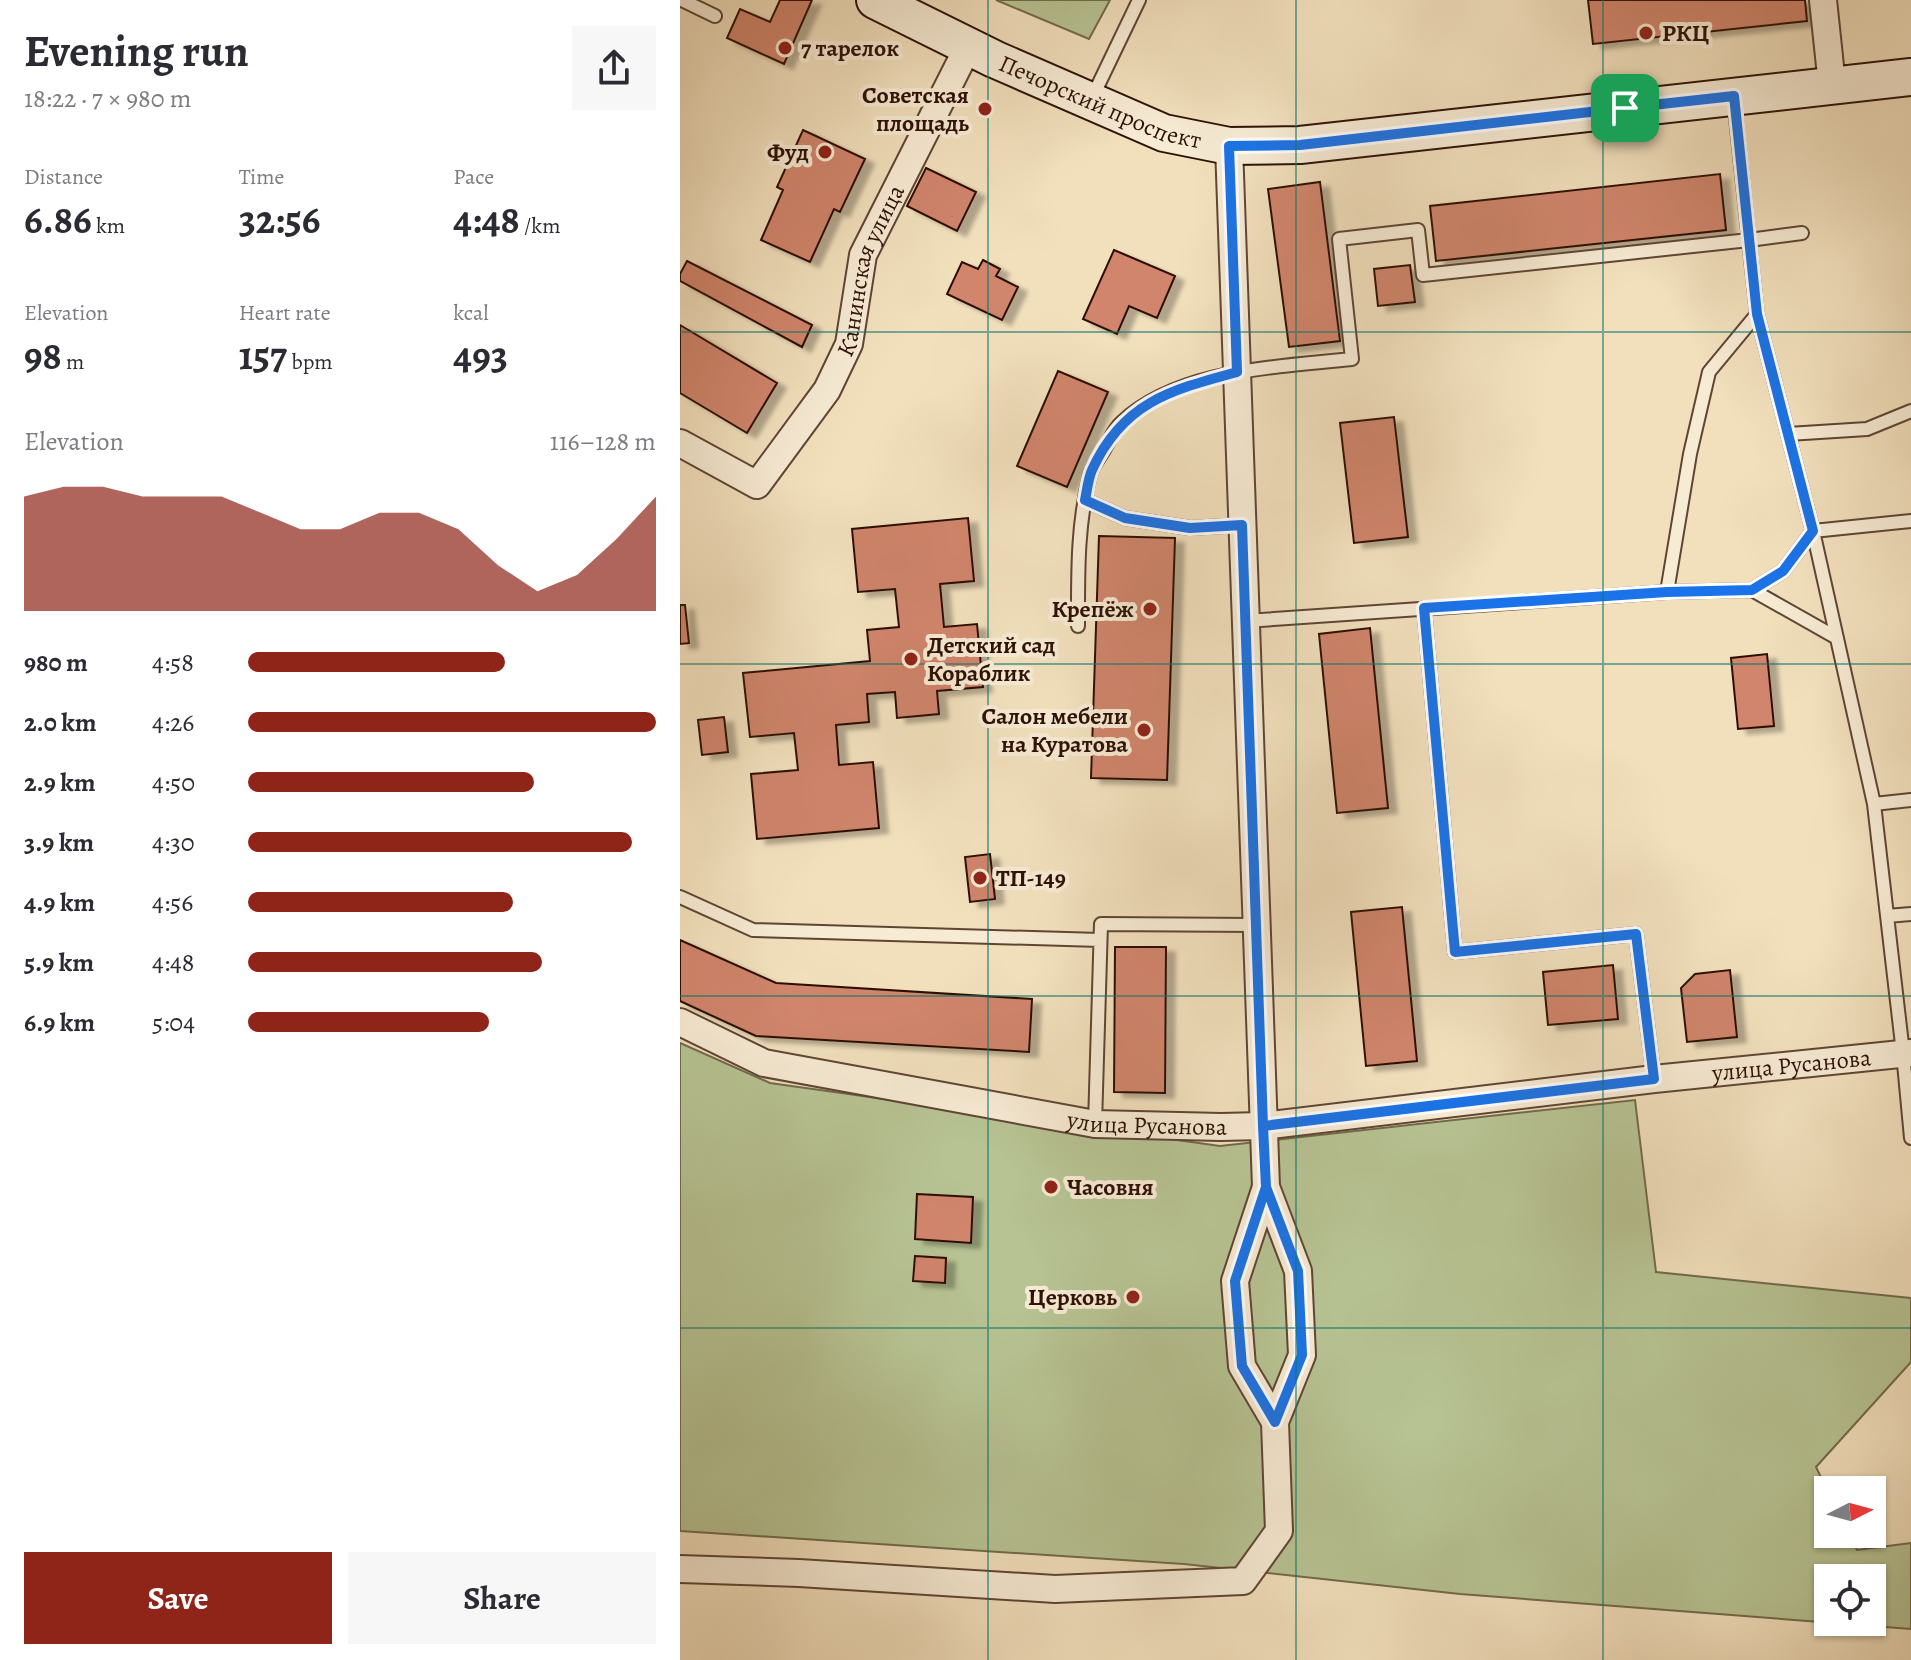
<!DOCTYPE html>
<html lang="en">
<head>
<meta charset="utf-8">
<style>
	:root { --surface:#fff; --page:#f7f7f7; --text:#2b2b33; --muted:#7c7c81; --accent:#8f2418 }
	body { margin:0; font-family:Alegreya,serif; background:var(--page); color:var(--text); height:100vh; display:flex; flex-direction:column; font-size:30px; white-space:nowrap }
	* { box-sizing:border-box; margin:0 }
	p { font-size:26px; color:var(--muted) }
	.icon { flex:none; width:44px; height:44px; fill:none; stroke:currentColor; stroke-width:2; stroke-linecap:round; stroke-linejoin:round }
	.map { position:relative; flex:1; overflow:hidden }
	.side { display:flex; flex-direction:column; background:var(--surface); width:680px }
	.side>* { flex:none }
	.needle { width:52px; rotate:84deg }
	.tools { position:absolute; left:1134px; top:1476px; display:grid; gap:16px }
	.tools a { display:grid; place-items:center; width:72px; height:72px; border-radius:0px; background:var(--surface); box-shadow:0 2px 6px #0004; font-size:40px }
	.pin { position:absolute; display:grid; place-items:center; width:68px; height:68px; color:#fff; margin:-34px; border-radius:16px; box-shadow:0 4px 12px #0006 }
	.round { display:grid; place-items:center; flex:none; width:84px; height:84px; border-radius:0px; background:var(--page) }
	.overview { display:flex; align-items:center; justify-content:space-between; height:136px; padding:0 24px }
	h1 { font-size:44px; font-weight:600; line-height:60px }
	.metrics { display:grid; grid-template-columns:repeat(3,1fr); gap:12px; height:136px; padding:8px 24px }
	.metrics div { display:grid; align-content:center }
	.metrics b { font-size:40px; font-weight:600 }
	.metrics small { font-size:22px; font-weight:400 }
	.metrics p { font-size:22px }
	.chart { height:224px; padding:16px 24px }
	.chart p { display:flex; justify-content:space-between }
	.chart svg { width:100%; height:144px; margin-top:8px; fill:var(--accent); opacity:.7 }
	.action { display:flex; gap:16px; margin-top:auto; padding:16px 24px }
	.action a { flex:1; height:92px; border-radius:0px; background:var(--accent); color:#fff; font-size:32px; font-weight:600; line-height:92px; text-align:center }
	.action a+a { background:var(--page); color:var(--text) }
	ul { padding:0 24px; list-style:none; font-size:26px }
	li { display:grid; grid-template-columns:128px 96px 1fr; align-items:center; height:60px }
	li i { height:20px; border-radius:10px; background:var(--accent) }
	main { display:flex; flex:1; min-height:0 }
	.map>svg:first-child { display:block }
	.green { fill:#b7c393; stroke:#726a4c; stroke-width:2; fill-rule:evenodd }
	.building { fill:#d0856c; stroke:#2e1106; stroke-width:2; filter:url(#shadow) }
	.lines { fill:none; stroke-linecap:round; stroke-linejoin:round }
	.service-casing { stroke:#5f4534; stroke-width:16 }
	.minor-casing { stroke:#5f4534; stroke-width:30 }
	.secondary-casing { stroke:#2e1106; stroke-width:40 }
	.service { stroke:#f7ebd4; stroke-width:12 }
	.minor { stroke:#f7ebd4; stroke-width:26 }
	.secondary { stroke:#f7ebd4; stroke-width:36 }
	.route-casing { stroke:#fff; stroke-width:16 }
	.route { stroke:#1a73e8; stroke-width:10 }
	.grid { fill:none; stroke:#0f766e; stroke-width:2; stroke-opacity:0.55 }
	.poi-dot { fill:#8f2418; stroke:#f7ebd4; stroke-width:3 }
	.labels { text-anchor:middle; stroke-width:8; stroke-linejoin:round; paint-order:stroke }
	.poi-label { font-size:24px; font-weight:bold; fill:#2e1106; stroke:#f7ebd4; text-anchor:start }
	.street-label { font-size:24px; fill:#2e1106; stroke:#f7ebd4 }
</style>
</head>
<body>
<main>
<section class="side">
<div class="overview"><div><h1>Evening run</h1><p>18:22 · 7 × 980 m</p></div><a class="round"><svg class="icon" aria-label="share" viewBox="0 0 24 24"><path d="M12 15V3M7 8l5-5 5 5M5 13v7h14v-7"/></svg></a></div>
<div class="metrics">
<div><p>Distance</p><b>6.86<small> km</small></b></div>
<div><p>Time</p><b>32:56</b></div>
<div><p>Pace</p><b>4:48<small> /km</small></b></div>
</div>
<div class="metrics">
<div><p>Elevation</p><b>98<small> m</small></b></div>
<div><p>Heart rate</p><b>157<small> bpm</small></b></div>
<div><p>kcal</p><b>493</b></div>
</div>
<div class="chart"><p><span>Elevation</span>116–128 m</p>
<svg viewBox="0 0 160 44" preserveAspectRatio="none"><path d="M0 44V9L10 6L20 6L30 9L40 9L50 9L60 14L70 19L80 19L90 14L100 14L110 19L120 30L130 38L140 33L150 22L160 9V44z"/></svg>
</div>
<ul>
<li><b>980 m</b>4:58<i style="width:63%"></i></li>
<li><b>2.0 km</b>4:26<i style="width:100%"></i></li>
<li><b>2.9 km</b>4:50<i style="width:70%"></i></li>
<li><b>3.9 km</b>4:30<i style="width:94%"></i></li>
<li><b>4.9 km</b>4:56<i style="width:65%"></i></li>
<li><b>5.9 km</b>4:48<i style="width:72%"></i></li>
<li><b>6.9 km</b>5:04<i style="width:59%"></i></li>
</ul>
<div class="action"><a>Save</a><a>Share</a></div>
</section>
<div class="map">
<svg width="1231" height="1660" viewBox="0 0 1231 1660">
	<defs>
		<filter id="shadow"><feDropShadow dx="9" dy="5" stdDeviation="2" flood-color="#0004"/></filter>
	</defs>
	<rect width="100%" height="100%" fill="#f2e0bd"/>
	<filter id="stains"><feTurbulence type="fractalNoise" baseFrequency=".0025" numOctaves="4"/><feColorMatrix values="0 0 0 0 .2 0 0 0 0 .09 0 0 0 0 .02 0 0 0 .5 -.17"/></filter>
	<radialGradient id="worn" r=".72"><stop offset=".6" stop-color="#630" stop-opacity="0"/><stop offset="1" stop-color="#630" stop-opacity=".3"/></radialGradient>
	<path class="green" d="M316,0h114l-21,39z
		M0,1043l90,40 450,63 415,-46 21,172 255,26v64l-95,105 12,25v42h21l8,16 54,-7v86l-451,-35 -276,-30 -504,-33zM1148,1578h44v44h-44z"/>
	<path class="building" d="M100,0h32l-28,64 -57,-26 13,-29 30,13z
		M908,0h217l2,21 -214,23z
		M123,130l62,29 -25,53 -6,-3 -24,53 -49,-22 22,-50 -6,-3z
		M246,168l50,24 -19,39 -50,-25z
		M1040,174l6,56 -290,31 -6,-55z
		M640,182l20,159 -51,6 -21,-158z
		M434,250l61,26 -18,42 -28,-12 -12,28 -34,-15z
		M303,260l17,9 -4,7 22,11 -16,33 -55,-26 15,-32 16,7z
		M7,261l125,64 -10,22 -122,-66v-7z
		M730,265l5,37 -37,4 -4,-37z
		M0,325l97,58 -30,50 -67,-40z
		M378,371l50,21 -41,95 -50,-21z
		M714,417l14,120 -54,6 -14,-120z
		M288,518l6,63 -34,3 4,43 33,-3 6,63 -46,4 2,23 -42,4 -2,-26 -28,2 2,28 -33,3 3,40 34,-3 6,66 -122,11 -6,-65 47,-4 -4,-37 -44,4 -7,-64 127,-12 -3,-31 32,-3 -4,-38 -37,3 -6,-63z
		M419,536l76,2 -8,242 -76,-2z
		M0,605h5l4,38 -9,1z
		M690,628l18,180 -51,5 -18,-179z
		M1087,654l7,72 -36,3 -7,-71z
		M44,717l4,35 -26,3 -4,-35z
		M310,854l5,45 -25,3 -5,-45z
		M722,907l15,154 -51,5 -15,-154z
		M0,940l96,43 256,16 -3,53 -273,-16 -76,-35z
		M435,947h51l-1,146 -51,-1z
		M933,965l5,54 -70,6 -5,-53z
		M1050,970l7,67 -50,5 -6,-54 14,-14z
		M237,1194l56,3 -2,46 -56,-4z
		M235,1256l31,2 -1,25 -32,-2z"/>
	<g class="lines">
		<g class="service-casing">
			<path id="service" d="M2,0l33,16
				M412,98l47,-98
				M1077,314l56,217 61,273 29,249 8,85
				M1108,434l79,-5 44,-18
				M405,500l40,18 65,10 52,-3
				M1072,590l31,-19 30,-40 98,-10
				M987,592l85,-2 85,48
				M744,608l31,344 181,-18 18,145
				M566,621l421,-29 23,-138 19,-82 48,-58 -8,-74 53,-7
				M398,626c0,-50 -1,-102 12,-151 3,-10 10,-18 15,-27 5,-8 9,-19 16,-25 57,-54 158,-56 231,-64l-13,-120 79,-9 5,45 326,-35 -15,-141
				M1194,804l37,-4
				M0,897l73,33 347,10
				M1207,916l24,-2
				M415,1124l6,-200 155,1"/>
		</g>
		<g class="minor-casing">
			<g id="minor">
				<path d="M1143,0l9,85"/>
				<path id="s1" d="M0,443l77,42 70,-95 22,-46 14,-89 105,-208"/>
				<path id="s2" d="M0,1022l84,41 331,61 126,3 42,-1 391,-47 257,-26"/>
				<path d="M586,1187l-31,94 7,85 33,56"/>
				<path d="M0,1569l119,4 256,16 188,-8 36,-50 -4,-109 27,-67 -4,-84 -32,-84 -37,-1041"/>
			</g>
		</g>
		<g class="secondary-casing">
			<g id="secondary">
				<path id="s3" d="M195,0l119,59 170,74 65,13 71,-1 611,-68"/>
			</g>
		</g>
		<use href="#service" class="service"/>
		<use href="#minor" class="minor"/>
		<use href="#secondary" class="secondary"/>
	</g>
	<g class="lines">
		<g class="route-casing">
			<path id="route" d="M945,108l-325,37 -71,1 8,226c-66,18 -114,30 -145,98 -4,9 -5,21 -7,30l40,18 65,10 52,-3 21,601 3,61 32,84 4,84 -27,67 -33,-56 -7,-85 31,-94 -3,-61 391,-47 -18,-145 -181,18 -31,-344 243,-16 85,-2 31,-19 30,-40 -56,-217 -23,-218 -109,12"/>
		</g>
		<use href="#route" class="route"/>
	</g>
	<path class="grid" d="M308,0v1660M616,0v1660M923,0v1660M0,332h1231M0,664h1231M0,996h1231M0,1328h1231"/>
	<g class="poi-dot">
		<circle cx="966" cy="33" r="8"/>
		<circle cx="105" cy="48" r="8"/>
		<circle cx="305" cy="109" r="8"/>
		<circle cx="145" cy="152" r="8"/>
		<circle cx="470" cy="609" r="8"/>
		<circle cx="231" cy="659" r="8"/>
		<circle cx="464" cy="730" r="8"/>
		<circle cx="300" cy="878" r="8"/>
		<circle cx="371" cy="1187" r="8"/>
		<circle cx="453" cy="1297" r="8"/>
	</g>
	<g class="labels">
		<g class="poi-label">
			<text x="982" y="41">РКЦ</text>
			<text x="121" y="56">7 тарелок</text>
			<text x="289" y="103" text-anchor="end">Советская<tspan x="289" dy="28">площадь</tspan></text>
			<text x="129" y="160" text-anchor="end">Фуд</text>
			<text x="454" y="617" text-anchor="end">Крепёж</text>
			<text x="247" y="653">Детский сад<tspan x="247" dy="28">Кораблик</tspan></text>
			<text x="448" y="724" text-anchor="end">Салон мебели<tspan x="448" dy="28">на Куратова</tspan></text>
			<text x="316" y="886">ТП-149</text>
			<text x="387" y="1195">Часовня</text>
			<text x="437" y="1305" text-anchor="end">Церковь</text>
		</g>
		<g class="street-label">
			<text dy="8" stroke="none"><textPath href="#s3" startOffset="248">Печорский проспект</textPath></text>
			<text dy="8" stroke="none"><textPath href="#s1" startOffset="334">Канинская улица</textPath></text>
			<text dy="8" stroke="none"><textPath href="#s2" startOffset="1130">улица Русанова</textPath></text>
			<text dy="8" stroke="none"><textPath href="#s2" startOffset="482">улица Русанова</textPath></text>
		</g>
	</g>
	<rect width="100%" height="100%" filter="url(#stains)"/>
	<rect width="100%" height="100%" fill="url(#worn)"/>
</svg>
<div class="tools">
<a><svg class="needle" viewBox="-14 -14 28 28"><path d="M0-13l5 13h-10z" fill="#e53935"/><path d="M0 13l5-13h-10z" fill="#7c7c81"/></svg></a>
<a><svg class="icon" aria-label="locate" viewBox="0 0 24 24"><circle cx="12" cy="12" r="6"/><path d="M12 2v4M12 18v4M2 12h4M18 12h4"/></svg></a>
</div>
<div class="pin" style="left:945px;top:108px;background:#1e9e55"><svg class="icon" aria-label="arrive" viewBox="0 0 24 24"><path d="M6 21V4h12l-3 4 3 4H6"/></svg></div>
</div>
</main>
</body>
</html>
